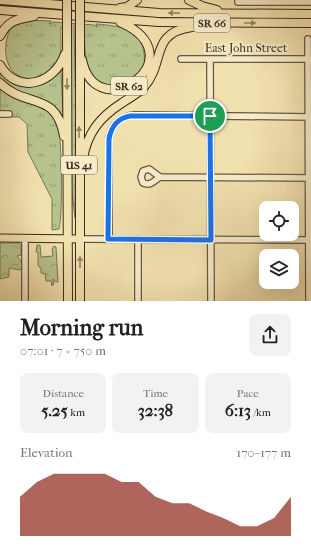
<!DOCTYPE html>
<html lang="en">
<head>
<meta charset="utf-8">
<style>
	:root { --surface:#fff; --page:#f2f2f2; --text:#222; --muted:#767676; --accent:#8f2418 }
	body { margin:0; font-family:"IM FELL French Canon",serif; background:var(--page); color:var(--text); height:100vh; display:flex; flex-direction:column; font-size:15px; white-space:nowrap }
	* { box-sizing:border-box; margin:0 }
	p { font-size:13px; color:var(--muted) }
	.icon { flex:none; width:22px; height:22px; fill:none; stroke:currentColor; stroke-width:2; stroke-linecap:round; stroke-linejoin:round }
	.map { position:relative; height:301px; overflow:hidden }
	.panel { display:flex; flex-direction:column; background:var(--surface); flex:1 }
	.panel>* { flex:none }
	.controls { position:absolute; left:259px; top:201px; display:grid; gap:8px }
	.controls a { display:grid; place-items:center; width:40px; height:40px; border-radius:8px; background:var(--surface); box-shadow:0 4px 16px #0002; font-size:20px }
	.pin { position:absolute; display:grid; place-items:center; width:34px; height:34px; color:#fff; margin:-17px; border:2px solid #fff; border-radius:50%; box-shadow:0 1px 4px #0007 }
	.round { display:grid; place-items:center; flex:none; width:42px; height:42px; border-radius:8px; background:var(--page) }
	.summary { display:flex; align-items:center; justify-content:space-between; height:68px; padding:0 20px }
	h1 { font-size:22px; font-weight:800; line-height:30px }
	.metrics { display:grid; grid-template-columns:repeat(3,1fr); gap:6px; height:68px; padding:4px 20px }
	.metrics div { display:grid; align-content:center; border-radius:8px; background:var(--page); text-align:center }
	.metrics b { font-size:17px; font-weight:800 }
	.metrics small { font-size:11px; font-weight:400 }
	.metrics p { font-size:11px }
	.chart { height:112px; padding:8px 20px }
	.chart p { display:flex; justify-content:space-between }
	.chart svg { width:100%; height:72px; margin-top:4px; fill:var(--accent); opacity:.7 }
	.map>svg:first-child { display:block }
	.grass { fill:url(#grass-tufts); stroke:#7a7656 }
	.forest { fill:url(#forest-crowns); stroke:#7a7656 }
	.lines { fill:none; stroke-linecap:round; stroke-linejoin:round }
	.minor-casing { stroke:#695642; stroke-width:8 }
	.major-casing { stroke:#3c281e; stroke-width:9 }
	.highway-casing { stroke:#3c281e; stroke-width:10 }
	.minor { stroke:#f6ecca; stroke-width:5.5 }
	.major { stroke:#f1e1ae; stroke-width:7 }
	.highway { stroke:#f1e1ae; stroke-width:8 }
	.highway-bridge-casing { stroke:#3c281e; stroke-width:10; stroke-linecap:butt }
	.highway-bridge { stroke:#f1e1ae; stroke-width:8 }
	.oneway { fill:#968466 }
	.route-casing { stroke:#fff; stroke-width:8 }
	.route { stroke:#1a73e8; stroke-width:5 }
	.labels { text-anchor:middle; stroke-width:4; stroke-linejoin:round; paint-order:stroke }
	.shield { fill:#f6ecca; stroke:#746352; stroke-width:1 }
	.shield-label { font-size:11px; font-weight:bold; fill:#3c281e }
	.street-label { font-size:12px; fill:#3c281e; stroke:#f6ecca }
</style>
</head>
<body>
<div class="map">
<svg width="311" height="301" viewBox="0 0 311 301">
	<defs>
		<pattern id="grass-tufts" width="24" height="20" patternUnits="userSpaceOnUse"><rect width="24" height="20" fill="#b7c38d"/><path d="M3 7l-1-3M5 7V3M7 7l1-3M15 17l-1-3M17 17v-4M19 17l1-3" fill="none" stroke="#969e73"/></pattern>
		<pattern id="forest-crowns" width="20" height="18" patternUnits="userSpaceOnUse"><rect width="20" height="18" fill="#b7c38d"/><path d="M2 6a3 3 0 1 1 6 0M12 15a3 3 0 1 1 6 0" fill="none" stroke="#969e73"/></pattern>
	</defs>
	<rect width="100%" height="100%" fill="#f1e1ae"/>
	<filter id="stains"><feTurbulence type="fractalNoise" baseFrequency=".005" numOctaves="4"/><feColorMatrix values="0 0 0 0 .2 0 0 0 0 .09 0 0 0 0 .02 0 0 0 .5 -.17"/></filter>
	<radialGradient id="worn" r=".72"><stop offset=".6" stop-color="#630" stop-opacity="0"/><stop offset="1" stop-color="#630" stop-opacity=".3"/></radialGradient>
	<path class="grass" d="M26,20l25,1 -2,3 4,-2 41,3 3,2 -1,-3c29,2 52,7 48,43l-16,17c-6,0 -13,2 -19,2 -26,-2 -24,-40 -25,-58h-10l2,89 -1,101 -3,-27 -3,-163 -8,-1c-1,10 2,25 -3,34 -4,9 -12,15 -20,17 -35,7 -38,-34 -26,-52 3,-3 10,-4 14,-6z
		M0,70l34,16c17,-4 16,-8 27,-16l2,47c-17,-22 -44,-20 -63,-38z
		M0,87c12,12 28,11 41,19 5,2 14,10 16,14 5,12 6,95 2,109l-7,1v-31l-24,-47 -1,-28 -8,-7h-7l-1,-5h-11z"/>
	<path class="forest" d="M0,243h18l3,2v10l-4,1 4,5 1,6 -2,3 -11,-2v9l-9,2z
		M37,245h3l1,12 12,-1 -1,-7 2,-3 2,1 2,35h-2l-3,-3 1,5 -2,2 -1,-5h-5l-1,-7 -4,-1v-4l-3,-4v-13h-2z"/>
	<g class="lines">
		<g class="minor-casing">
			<path id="minor" d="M238,0v2h73
				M308,39l1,262
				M181,59h130
				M210,59l1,242
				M0,114h9
				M160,177c-6,4 -9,9 -17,6l-2,-6 2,-6 6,-2 11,8 151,1
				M25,238v63
				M80,239l231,1
				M109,239v-100c2,-14 11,-23 26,-24l176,2
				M138,239v62"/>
		</g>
		<g class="major-casing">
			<path id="major" d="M0,238l80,1"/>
		</g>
		<g class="highway-casing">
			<path id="highway" d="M0,0l159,13 152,1
				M189,0l13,6 15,4
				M120,8l7,-1 10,-7
				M0,10l159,12 152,1
				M67,29l1,272
				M80,29v272
				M0,36c8,-16 18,-17 34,-20
				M82,60c15,70 117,-3 38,-38
				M0,65c18,31 55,18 65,-11
				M0,83c26,26 56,7 64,53
				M83,159c4,-26 17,-42 39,-56 7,-5 16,-9 22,-16 22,-25 5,-54 48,-60"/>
		</g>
		<use href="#minor" class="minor"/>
		<use href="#major" class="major"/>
		<use href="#highway" class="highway"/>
		<g class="highway-bridge-casing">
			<path id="highway-bridge" d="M67,0v29
				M80,29v-29"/>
		</g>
		<use href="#highway-bridge" class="highway-bridge"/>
	</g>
	<defs><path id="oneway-solid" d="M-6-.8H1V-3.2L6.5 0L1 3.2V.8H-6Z"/></defs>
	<g class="oneway">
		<use href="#oneway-solid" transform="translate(174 13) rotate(-179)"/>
		<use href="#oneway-solid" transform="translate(250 23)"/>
		<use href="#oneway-solid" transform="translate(67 84) rotate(90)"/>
		<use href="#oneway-solid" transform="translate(79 132) rotate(-90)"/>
		<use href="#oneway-solid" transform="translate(80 262) rotate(-90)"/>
	</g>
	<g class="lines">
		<g class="route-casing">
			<path id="route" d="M130,116h80l1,124 -103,-1 1,-100c2,-12 9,-21 21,-23z"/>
		</g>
		<use href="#route" class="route"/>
	</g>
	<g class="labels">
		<g class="shield">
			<rect x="194" y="14" width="36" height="18" rx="3"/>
			<rect x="111" y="77" width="36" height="18" rx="3"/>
			<rect x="61" y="156" width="36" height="18" rx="3"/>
		</g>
		<g class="shield-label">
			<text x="212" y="27">SR 66</text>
			<text x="129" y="90">SR 62</text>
			<text x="79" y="169">US 41</text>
		</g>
		<g class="street-label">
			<text x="246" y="52">East John Street</text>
		</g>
	</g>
	<rect width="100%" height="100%" filter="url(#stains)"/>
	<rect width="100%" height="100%" fill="url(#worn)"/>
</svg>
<div class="controls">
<a><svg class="icon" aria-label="locate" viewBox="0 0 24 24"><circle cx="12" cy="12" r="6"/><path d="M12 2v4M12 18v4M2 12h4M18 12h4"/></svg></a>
<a><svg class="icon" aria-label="layers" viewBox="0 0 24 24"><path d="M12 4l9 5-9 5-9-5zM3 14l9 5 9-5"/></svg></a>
</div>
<div class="pin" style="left:210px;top:116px;background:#1e9e55"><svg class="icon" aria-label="arrive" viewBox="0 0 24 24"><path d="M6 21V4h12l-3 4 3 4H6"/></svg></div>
</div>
<section class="panel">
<div class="summary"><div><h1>Morning run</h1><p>07:01 · 7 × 750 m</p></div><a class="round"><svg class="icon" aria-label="share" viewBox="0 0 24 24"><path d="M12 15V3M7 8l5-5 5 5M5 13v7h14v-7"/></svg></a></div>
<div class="metrics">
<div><p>Distance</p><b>5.25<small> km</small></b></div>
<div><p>Time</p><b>32:38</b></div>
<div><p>Pace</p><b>6:13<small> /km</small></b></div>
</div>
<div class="chart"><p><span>Elevation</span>170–177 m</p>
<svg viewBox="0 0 160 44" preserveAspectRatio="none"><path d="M0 44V20L10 11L20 6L30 6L40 6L50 6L60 11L70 11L80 20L90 24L100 24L110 29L120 33L130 38L140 38L150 33L160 20V44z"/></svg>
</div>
</section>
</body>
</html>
